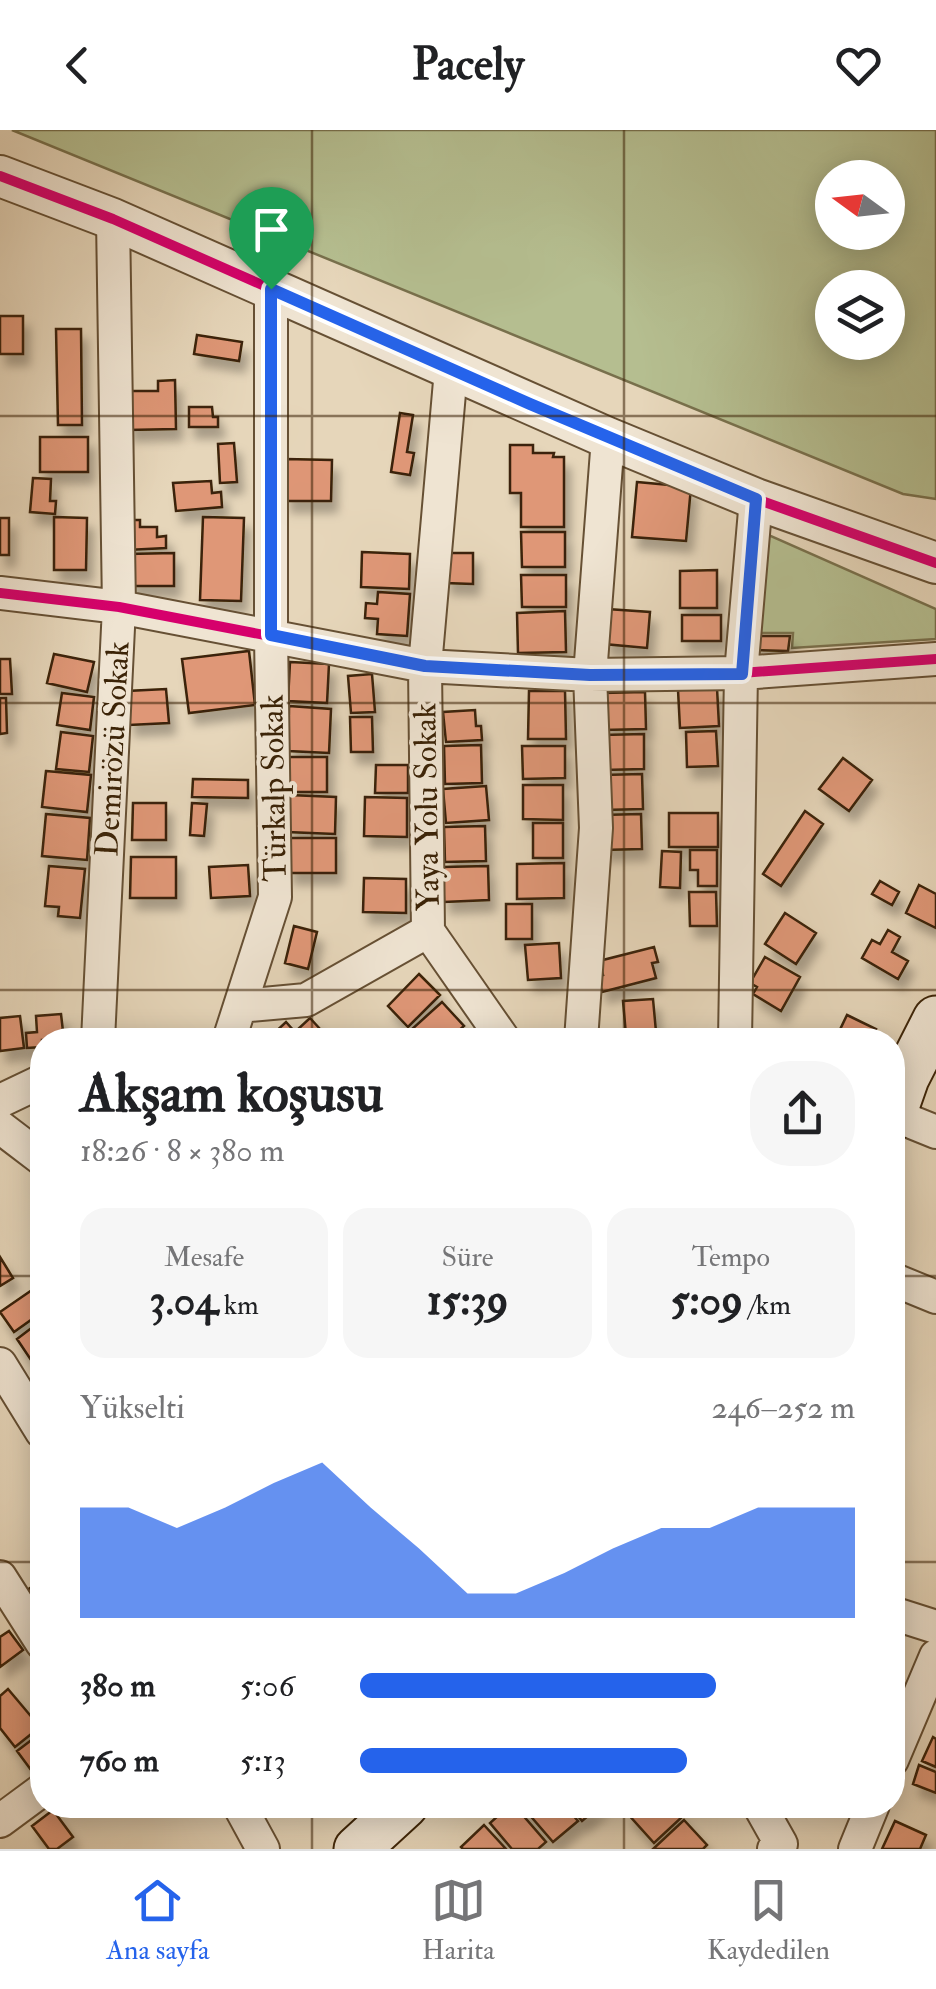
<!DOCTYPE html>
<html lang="tr">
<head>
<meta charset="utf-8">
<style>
	:root { --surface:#fff; --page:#f6f6f6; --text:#202124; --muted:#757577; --line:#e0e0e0; --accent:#2563eb }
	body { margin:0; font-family:"IM FELL Double Pica",serif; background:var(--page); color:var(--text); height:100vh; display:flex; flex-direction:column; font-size:38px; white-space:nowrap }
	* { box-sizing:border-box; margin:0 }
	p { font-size:32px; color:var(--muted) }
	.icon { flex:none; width:55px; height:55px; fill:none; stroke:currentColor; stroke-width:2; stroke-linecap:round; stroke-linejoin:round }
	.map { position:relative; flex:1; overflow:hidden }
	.drawer { position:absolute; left:30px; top:898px; width:875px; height:790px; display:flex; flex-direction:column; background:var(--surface); border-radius:40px; box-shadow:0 5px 25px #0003 }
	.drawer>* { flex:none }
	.needle { width:65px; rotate:285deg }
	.fabs { position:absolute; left:815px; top:30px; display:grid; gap:20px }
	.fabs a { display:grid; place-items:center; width:90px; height:90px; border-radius:50%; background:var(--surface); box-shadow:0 5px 25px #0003; font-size:50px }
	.pin { position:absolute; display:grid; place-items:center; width:85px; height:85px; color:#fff; margin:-102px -42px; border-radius:50% 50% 50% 0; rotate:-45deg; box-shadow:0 0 10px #0007 }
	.pin .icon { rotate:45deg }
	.round { display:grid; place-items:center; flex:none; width:105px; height:105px; border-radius:40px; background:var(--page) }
	.overview { display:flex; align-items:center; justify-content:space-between; height:170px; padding:0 50px }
	h1 { font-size:55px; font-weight:700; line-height:75px }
	.stats { display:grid; grid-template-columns:repeat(3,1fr); gap:15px; height:170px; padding:10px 50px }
	.stats div { display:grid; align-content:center; border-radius:25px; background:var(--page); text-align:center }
	.stats b { font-size:42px; font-weight:700 }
	.stats small { font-size:28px; font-weight:400 }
	.stats p { font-size:28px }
	.chart { height:280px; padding:20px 50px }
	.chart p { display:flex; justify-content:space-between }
	.chart svg { width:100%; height:180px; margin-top:10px; fill:var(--accent); opacity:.7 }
	ul { padding:0 50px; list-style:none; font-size:32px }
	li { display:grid; grid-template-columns:160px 120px 1fr; align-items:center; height:75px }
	li i { height:25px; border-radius:12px; background:var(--accent) }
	header { display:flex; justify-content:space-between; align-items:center; height:130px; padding:0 50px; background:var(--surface); font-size:45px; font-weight:700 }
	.tabs { display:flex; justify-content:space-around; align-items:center; height:140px; border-top:2px solid var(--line); background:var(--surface); font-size:28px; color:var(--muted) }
	.tabs a { display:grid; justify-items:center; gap:5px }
	.tabs .active { color:var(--accent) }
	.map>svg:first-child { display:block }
	.green { fill:#b5be90; stroke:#78704c; stroke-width:2.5; fill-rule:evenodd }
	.building { fill:#df9777; stroke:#3b2307; stroke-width:2.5; filter:url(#shadow) }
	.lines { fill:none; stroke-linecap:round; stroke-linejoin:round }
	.minor-casing { stroke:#665034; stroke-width:36 }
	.tertiary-casing { stroke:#665034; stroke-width:44 }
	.secondary-casing { stroke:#3b2307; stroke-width:49 }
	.minor { stroke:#efe4d2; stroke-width:32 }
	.tertiary { stroke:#efe4d2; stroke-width:40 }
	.secondary { stroke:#efe4d2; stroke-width:45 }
	.cycleway-casing { stroke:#efe4d2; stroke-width:16 }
	.cycleway { stroke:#d6006c; stroke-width:10 }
	.route-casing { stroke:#fff; stroke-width:20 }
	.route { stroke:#2563eb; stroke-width:12 }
	.grid { fill:none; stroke:#3b2307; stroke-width:2.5; stroke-opacity:0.55 }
	.labels { text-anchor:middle; stroke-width:8; stroke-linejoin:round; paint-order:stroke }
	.street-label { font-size:32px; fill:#3b2307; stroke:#efe4d2 }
</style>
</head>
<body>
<header><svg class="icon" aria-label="back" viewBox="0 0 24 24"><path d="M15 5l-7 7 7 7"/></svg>Pacely<svg class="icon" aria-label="heart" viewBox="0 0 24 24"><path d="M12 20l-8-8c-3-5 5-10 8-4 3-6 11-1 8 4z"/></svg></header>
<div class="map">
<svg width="936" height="1719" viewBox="0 0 936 1719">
	<defs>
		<filter id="shadow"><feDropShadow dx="6" dy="11" stdDeviation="5" flood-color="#0004"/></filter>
	</defs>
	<rect width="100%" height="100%" fill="#e6d6ba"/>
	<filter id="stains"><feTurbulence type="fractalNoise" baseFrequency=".002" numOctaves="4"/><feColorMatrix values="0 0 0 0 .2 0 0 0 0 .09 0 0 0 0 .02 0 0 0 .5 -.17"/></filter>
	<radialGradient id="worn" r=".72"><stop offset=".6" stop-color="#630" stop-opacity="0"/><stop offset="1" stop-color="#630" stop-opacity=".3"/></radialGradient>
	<path class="green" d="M12,0h924v369l-33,-5zM832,48h56v54h-56zM832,158h56v54h-56z
		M757,400l179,79v30l-144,9 1,-15h-41z"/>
	<path class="building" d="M0,186h23v38h-23z
		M56,199h25l1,96h-24z
		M197,205l45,7 -3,19 -45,-7z
		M175,250l1,49 -49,1v-39h31v-10z
		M189,277h23l1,10h5v10h-29z
		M400,283l13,2 -6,37 7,1 -4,22 -19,-3z
		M40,307h48v35h-48z
		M234,313l3,39 -17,1 -2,-39z
		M510,315h23v8h21l-1,4h11v70h-43v-34h-11z
		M285,329l47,1 -1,41h-46z
		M33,348l18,1 -1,22h6l-1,13 -25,-2z
		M211,351l1,12 9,-1 1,15 -46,4 -3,-28z
		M637,352l54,5 -5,54 -54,-4z
		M54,387l33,1 -1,52h-32z
		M203,387l41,1 -3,83 -41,-1z
		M0,388h9v37h-9z
		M126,390h14v7h17v10l9,-1v12l-39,2z
		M521,402h44v35h-43z
		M362,422l48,2 -1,35 -48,-2z
		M174,423v33h-46v-32z
		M445,423h28v31l-28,-1z
		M717,440v38h-37v-37z
		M521,445h45v32h-44z
		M378,462l32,2 -3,42 -30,-2 1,-15 -13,-1 1,-15 11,1z
		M607,479l43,3 -3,36 -43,-4z
		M565,481l1,41 -48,1 -1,-40z
		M682,485h39v26h-39z
		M752,506h38l-2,15 -35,-1z
		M249,521l6,54 -66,8 -7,-54z
		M54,524l40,8 -7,30 -40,-9z
		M0,529h10l2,35h-12z
		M290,532l39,2 -2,39 -39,-2z
		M372,544l3,38 -24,1 -3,-37z
		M717,558l2,38 -39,2 -2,-38z
		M166,559l3,34 -40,2 -2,-34z
		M529,561h36l1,48h-38z
		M645,562l1,37 -43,1 -1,-37z
		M62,563l32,4 -4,33 -33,-5z
		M0,568h6l1,35 -7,1z
		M289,576l42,3 -2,44 -41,-2z
		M475,580l1,16h5l1,14 -36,2 -3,-30z
		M350,587h22l1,35h-22z
		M716,601l2,35 -31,1 -1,-35z
		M61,602l32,4 -4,36 -33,-3z
		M644,604v35l-41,1 -1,-35z
		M481,615l1,38 -37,1 -1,-38z
		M522,616h43v32l-42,1z
		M289,627h38v35h-38z
		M843,628l29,22 -23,31 -30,-22z
		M376,635h32v28h-33z
		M46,641l45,4 -4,37 -45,-5z
		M642,644l1,35 -40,1 -1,-35z
		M193,649l55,1v18l-56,-1z
		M523,655h40v35l-40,-1z
		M486,656l3,34 -43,3 -3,-34z
		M289,665l47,2 -1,37 -48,-2z
		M365,667l42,1v39l-43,-1z
		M133,673h33v37h-34z
		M192,673l15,1 -3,32 -14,-1z
		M805,681l18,13 -42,62 -18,-12z
		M669,683h49v34h-49z
		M46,684l44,4 -3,42 -45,-4z
		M641,684l1,35 -40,1 -1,-35z
		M533,693h30v35h-30z
		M485,696l1,35 -41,1 -1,-35z
		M288,708h48v35h-48z
		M690,720h27v36h-19v-16h-8z
		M662,721l19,1 -1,36 -20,-1z
		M131,727h45v41h-46z
		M564,733v35l-47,1v-35z
		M248,735l2,31 -39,2 -2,-31z
		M49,736l36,3 -5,49 -22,-2 1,-9 -14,-1z
		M488,736l1,34 -45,2 -1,-35z
		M364,748l42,1v34l-43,-1z
		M880,751l19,11 -7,13 -20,-11z
		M919,755l17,9v34l-30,-15z
		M689,762h27l1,34h-27z
		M506,774h26v35h-26z
		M785,783l31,20 -20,31 -31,-20z
		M294,796l23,6 -9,37 -23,-6z
		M888,800l12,7 -8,15 16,9 -10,18 -36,-21 10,-18 8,4z
		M559,813l2,35 -33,2 -3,-35z
		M654,817l4,15 -6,1 4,15 -54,14 -4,-16 5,-1 -4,-14z
		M765,827l35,20 -19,34 -28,-17 4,-7 -7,-4z
		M419,844l21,21 -32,32 -20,-21z
		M653,869l3,33 -30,3 -3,-34z
		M442,872l22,24 -16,14h-28l-9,-10z
		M61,884l3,26h-22v7l-15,1 -1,-15 11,-1 -1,-16z
		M847,885l29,14 -5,11h-36z
		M20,886l4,32 -24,3v-33z
		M310,888l20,22h-55l-4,-4 15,-14 9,10z
		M0,1127l13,21 -13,8z
		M32,1160l10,15v7l-28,20 -14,-20z
		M42,1190v40l-7,6 -18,-27z
		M42,1450v41l-18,-29z
		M9,1501l14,19 -23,17v-30z
		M8,1559l32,38 -25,20 -15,-19v-32z
		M42,1602v36l-8,6 -17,-23z
		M933,1607l3,2v28l-14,-6z
		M919,1635l17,7v21l-23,-9z
		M510,1675h4l32,37 -8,7h-26l-22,-26z
		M521,1675h43l14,16 -25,21z
		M569,1675h32l-19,16z
		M635,1675h36l11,12 -28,26 -27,-30z
		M53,1680l20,27 -16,12h-8l-17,-23z
		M684,1690l23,25 -4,4h-50z
		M895,1691l31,14 -6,14h-38z
		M484,1695l22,24h-43l-2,-2z"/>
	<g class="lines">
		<g class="minor-casing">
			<path id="minor" d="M451,240l-26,296 3,265 76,109
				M0,463l119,14 306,59 165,9 151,-2 195,-14
				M240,876l66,-6 122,-69
				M98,910l21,-433 -6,-388
				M229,910l46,-143 -4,-262v-346
				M581,910l15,-212 -6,-153 18,-237
				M735,910l6,-367 15,-174
				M0,971l42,-20
				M894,985l42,17
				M0,997l42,32
				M892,1149l44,18
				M0,1234l42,68
				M0,1447l42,66
				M892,1483l44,14
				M892,1630l44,-104
				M239,1675l24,44
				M759,1675l22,39 -7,5
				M0,1691l42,-31
				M855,1719l18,-44"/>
		</g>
		<g class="tertiary-casing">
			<path id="tertiary" d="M0,46l113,43 495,219 148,61 180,64"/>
		</g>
		<g class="secondary-casing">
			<path id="secondary" d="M892,988l14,-40 30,-59
				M357,1719l48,-44"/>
		</g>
		<use href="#minor" class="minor"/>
		<use href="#tertiary" class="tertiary"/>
		<use href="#secondary" class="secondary"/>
		<g class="cycleway-casing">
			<path id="cycleway" d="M0,46l113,43 495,219 148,61 180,64
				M0,463l119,14 306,59 165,9 151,-2 195,-14"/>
		</g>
		<use href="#cycleway" class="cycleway"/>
	</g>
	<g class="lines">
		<g class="route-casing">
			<path id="route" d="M271,159l259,115 226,95 -14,175 -152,1 -165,-9 -154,-31z"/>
		</g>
		<use href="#route" class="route"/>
	</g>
	<path class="grid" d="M312,0v910M624,0v910M0,286h936M0,573h936M0,860h936M0,1146h42M892,1146h44M0,1432h42M892,1432h44M312,1675v44M624,1675v44"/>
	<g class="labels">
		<g class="street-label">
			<text transform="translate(112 619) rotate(-87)" y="11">Demirözü Sokak</text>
			<text transform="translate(273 658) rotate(-91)" y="11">Türkalp Sokak</text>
			<text transform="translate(426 677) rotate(-91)" y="11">Yaya Yolu Sokak</text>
		</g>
	</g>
	<rect width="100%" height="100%" filter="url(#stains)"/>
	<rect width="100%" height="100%" fill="url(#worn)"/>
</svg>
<div class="fabs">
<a><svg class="needle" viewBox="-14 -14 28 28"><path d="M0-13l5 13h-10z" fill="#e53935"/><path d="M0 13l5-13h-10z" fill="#757577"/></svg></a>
<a><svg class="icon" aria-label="layers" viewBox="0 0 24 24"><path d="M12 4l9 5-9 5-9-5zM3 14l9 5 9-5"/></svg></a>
</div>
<div class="pin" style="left:271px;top:159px;background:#1e9e55"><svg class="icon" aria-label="arrive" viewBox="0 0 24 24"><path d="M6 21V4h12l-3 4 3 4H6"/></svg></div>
<section class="drawer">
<div class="overview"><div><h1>Akşam koşusu</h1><p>18:26 · 8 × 380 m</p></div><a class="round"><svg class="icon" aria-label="share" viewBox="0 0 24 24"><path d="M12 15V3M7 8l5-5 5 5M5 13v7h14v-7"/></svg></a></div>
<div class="stats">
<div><p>Mesafe</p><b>3.04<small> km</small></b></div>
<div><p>Süre</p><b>15:39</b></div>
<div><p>Tempo</p><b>5:09<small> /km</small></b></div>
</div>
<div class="chart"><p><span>Yükselti</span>246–252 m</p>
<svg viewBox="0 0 160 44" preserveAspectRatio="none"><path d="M0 44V17L10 17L20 22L30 17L40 11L50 6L60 17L70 27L80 38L90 38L100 33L110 27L120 22L130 22L140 17L150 17L160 17V44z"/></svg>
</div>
<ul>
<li><b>380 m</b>5:06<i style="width:72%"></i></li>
<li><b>760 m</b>5:13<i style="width:66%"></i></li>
</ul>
</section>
</div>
<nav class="tabs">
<a class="active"><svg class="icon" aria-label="home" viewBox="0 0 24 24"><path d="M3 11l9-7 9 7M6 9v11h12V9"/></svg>Ana sayfa</a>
<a><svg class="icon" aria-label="map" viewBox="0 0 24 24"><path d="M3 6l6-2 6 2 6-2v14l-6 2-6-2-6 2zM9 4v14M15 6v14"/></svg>Harita</a>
<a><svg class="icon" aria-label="saved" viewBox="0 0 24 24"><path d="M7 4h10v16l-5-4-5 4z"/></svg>Kaydedilen</a>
</nav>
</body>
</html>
